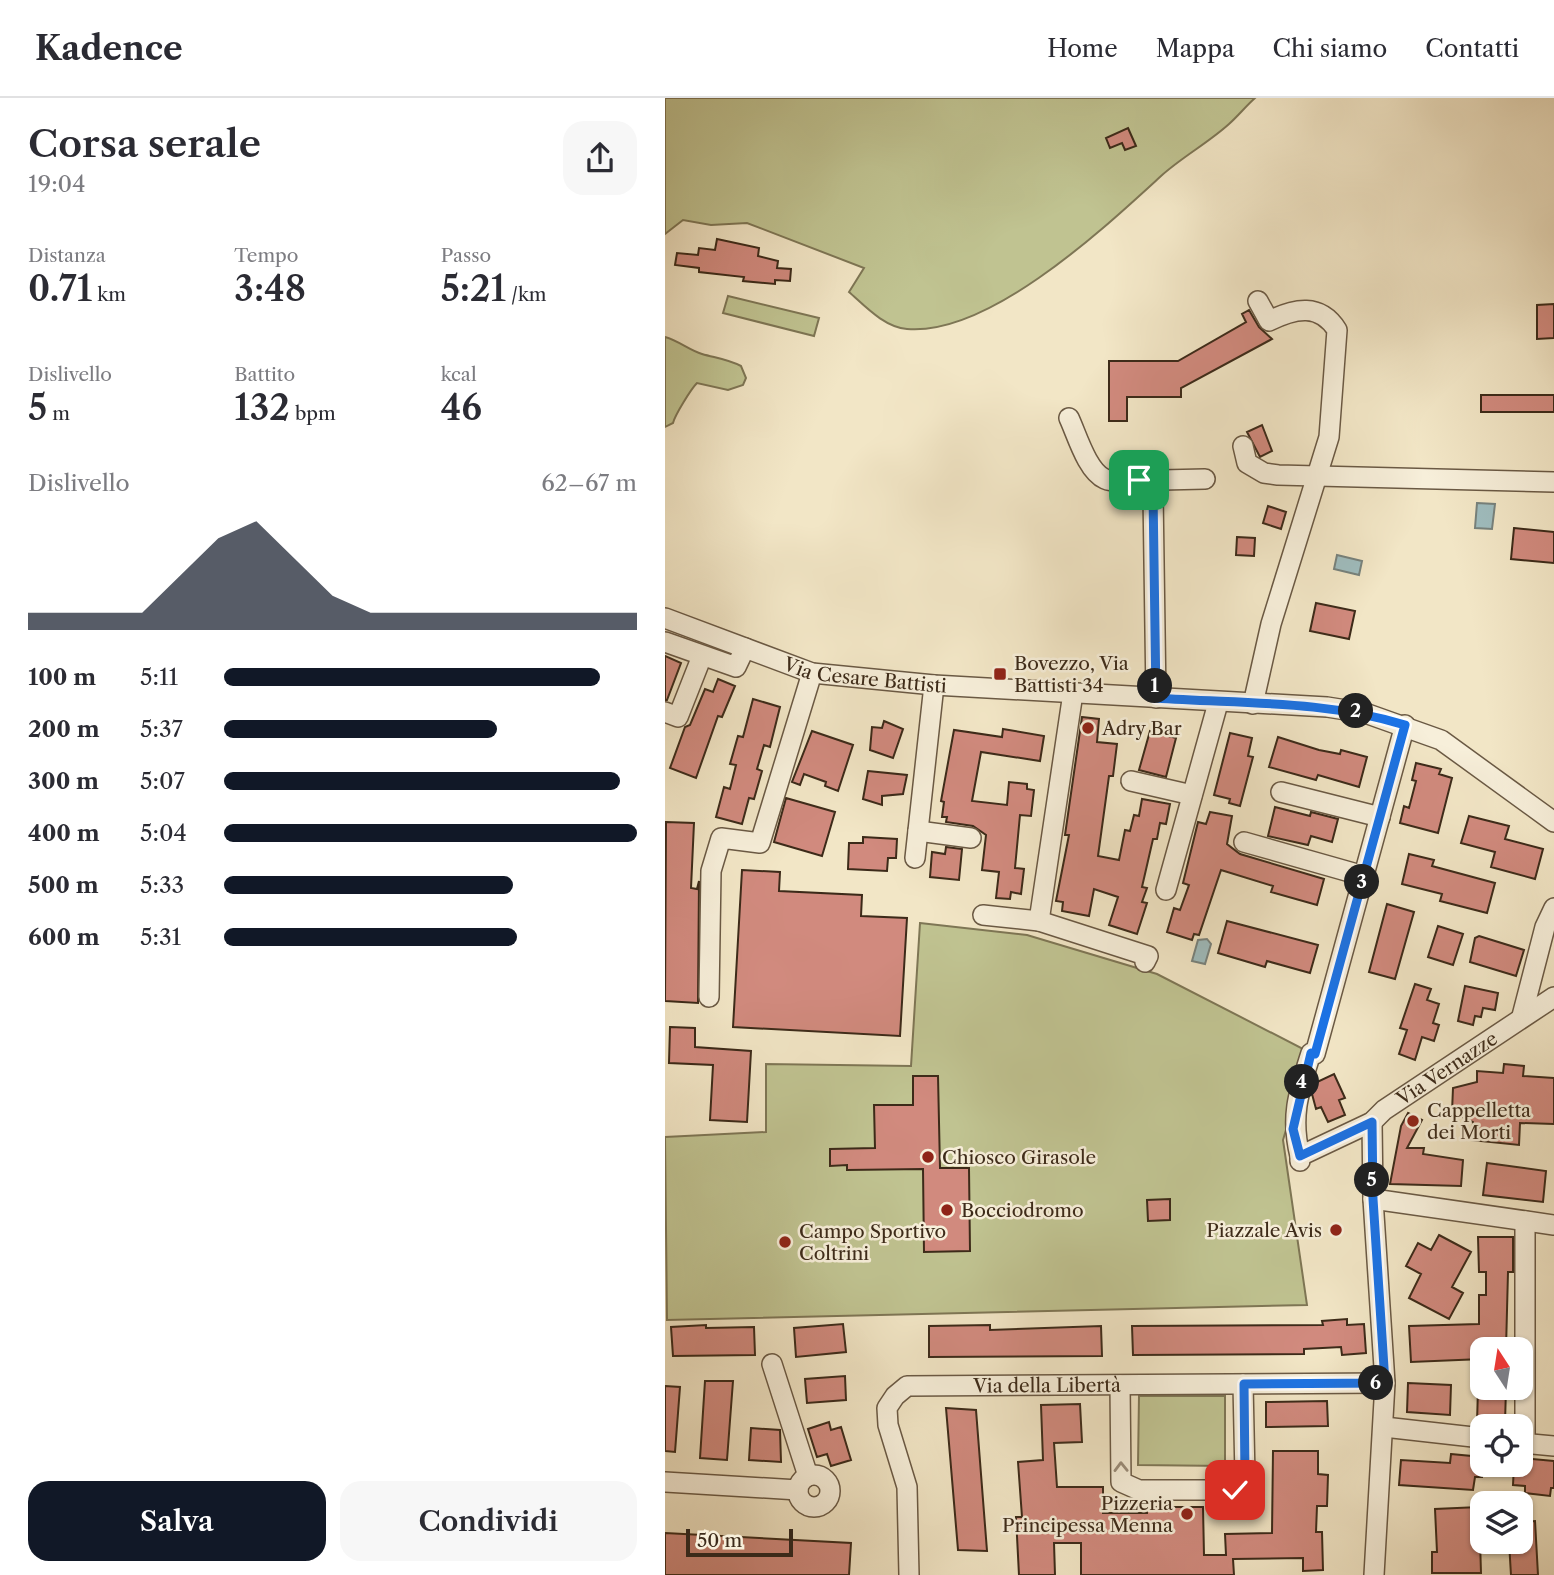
<!DOCTYPE html>
<html lang="it">
<head>
<meta charset="utf-8">
<style>
	:root { --surface:#fff; --page:#f7f7f7; --text:#2b2b33; --muted:#7c7c81; --line:#e1e1e2; --accent:#111827 }
	body { margin:0; font-family:"Libre Caslon Text",serif; background:var(--page); color:var(--text); height:100vh; display:flex; flex-direction:column; font-size:26px; white-space:nowrap }
	* { box-sizing:border-box; margin:0 }
	p { font-size:23px; color:var(--muted) }
	.icon { flex:none; width:38px; height:38px; fill:none; stroke:currentColor; stroke-width:2; stroke-linecap:round; stroke-linejoin:round }
	.map { position:relative; flex:1; overflow:hidden }
	.side { display:flex; flex-direction:column; background:var(--surface); width:665px }
	.side>* { flex:none }
	.needle { width:46px; rotate:348deg }
	.fabs { position:absolute; left:805px; top:1239px; display:grid; gap:14px }
	.fabs a { display:grid; place-items:center; width:63px; height:63px; border-radius:14px; background:var(--surface); box-shadow:0 2px 5px #0004; font-size:35px }
	.scale { position:absolute; left:21px; bottom:18px; width:107px; box-sizing:border-box; padding-left:7px; border:4px solid #3c2a19; border-top:0; font-size:19px; line-height:24px; white-space:nowrap; color:#3c2a19; -webkit-text-stroke:5px #f7efda; paint-order:stroke }
	.pin { position:absolute; display:grid; place-items:center; width:60px; height:60px; color:#fff; margin:-30px; border-radius:14px; box-shadow:0 4px 10px #0006 }
	.km { position:absolute; width:35px; height:35px; margin:-18px; border-radius:50%; background:#222; color:#fff; font-size:19px; line-height:35px; text-align:center }
	.round { display:grid; place-items:center; flex:none; width:74px; height:74px; border-radius:21px; background:var(--page) }
	.head { display:flex; align-items:center; justify-content:space-between; height:119px; padding:0 28px }
	h1 { font-size:38px; font-weight:600; line-height:52px }
	.stats { display:grid; grid-template-columns:repeat(3,1fr); gap:10px; height:119px; padding:7px 28px }
	.stats div { display:grid; align-content:center }
	.stats b { font-size:35px; font-weight:600 }
	.stats small { font-size:19px; font-weight:400 }
	.stats p { font-size:19px }
	.chart { height:196px; padding:14px 28px }
	.chart p { display:flex; justify-content:space-between }
	.chart svg { width:100%; height:126px; margin-top:7px; fill:var(--accent); opacity:.7 }
	.cta { display:flex; gap:14px; margin-top:auto; padding:14px 28px }
	.cta a { flex:1; height:80px; border-radius:21px; background:var(--accent); color:#fff; font-size:28px; font-weight:600; line-height:80px; text-align:center }
	.cta a+a { background:var(--page); color:var(--text) }
	ul { padding:0 28px; list-style:none; font-size:23px }
	li { display:grid; grid-template-columns:112px 84px 1fr; align-items:center; height:52px }
	li i { height:18px; border-radius:9px; background:var(--accent) }
	header { display:flex; align-items:center; gap:42px; box-sizing:border-box; height:98px; padding:0 35px; background:var(--surface); border-bottom:2px solid var(--line) }
	header strong { font-size:33px }
	nav { display:flex; gap:38px; margin-inline-start:auto; font-size:24px }
	main { display:flex; flex:1; min-height:0 }
	.map>svg:first-child { display:block }
	.green { fill:#c0c391; stroke:#7e7655; stroke-width:2 }
	.water { fill:#9fbdbf; stroke:#77827d; stroke-width:2 }
	.building { fill:#d18a7e; stroke:#3c2a19; stroke-width:2 }
	.lines { fill:none; stroke-linecap:round; stroke-linejoin:round }
	.minor-casing { stroke:#6a5944; stroke-width:22 }
	.minor { stroke:#f7efda; stroke-width:19 }
	.oneway { stroke:#9a8c7a }
	.route-casing { stroke:#fff; stroke-width:14 }
	.route { stroke:#1a73e8; stroke-width:9 }
	.poi-dot { fill:#8f2418; stroke:#f7efda; stroke-width:2.5 }
	.labels { text-anchor:middle; stroke-width:5; stroke-linejoin:round; paint-order:stroke }
	.poi-label { font-size:19px; fill:#3c2a19; stroke:#f7efda; text-anchor:start }
	.street-label { font-size:19px; fill:#3c2a19; stroke:#f7efda }
</style>
</head>
<body>
<header>
<strong>Kadence</strong>
<nav><a>Home</a><a>Mappa</a><a>Chi siamo</a><a>Contatti</a></nav>
</header>
<main>
<section class="side">
<div class="head"><div><h1>Corsa serale</h1><p>19:04</p></div><a class="round"><svg class="icon" aria-label="share" viewBox="0 0 24 24"><path d="M12 15V3M7 8l5-5 5 5M5 13v7h14v-7"/></svg></a></div>
<div class="stats">
<div><p>Distanza</p><b>0.71<small> km</small></b></div>
<div><p>Tempo</p><b>3:48</b></div>
<div><p>Passo</p><b>5:21<small> /km</small></b></div>
</div>
<div class="stats">
<div><p>Dislivello</p><b>5<small> m</small></b></div>
<div><p>Battito</p><b>132<small> bpm</small></b></div>
<div><p>kcal</p><b>46</b></div>
</div>
<div class="chart"><p><span>Dislivello</span>62–67 m</p>
<svg viewBox="0 0 160 44" preserveAspectRatio="none"><path d="M0 44V38L10 38L20 38L30 38L40 25L50 12L60 6L70 19L80 32L90 38L100 38L110 38L120 38L130 38L140 38L150 38L160 38V44z"/></svg>
</div>
<ul>
<li><b>100 m</b>5:11<i style="width:91%"></i></li>
<li><b>200 m</b>5:37<i style="width:66%"></i></li>
<li><b>300 m</b>5:07<i style="width:96%"></i></li>
<li><b>400 m</b>5:04<i style="width:100%"></i></li>
<li><b>500 m</b>5:33<i style="width:70%"></i></li>
<li><b>600 m</b>5:31<i style="width:71%"></i></li>
</ul>
<div class="cta"><a>Salva</a><a>Condividi</a></div>
</section>
<div class="map">
<svg width="889" height="1477" viewBox="0 0 889 1477">
	<rect width="100%" height="100%" fill="#f2e6c6"/>
	<filter id="stains"><feTurbulence type="fractalNoise" baseFrequency=".00286" numOctaves="4"/><feColorMatrix values="0 0 0 0 .2 0 0 0 0 .09 0 0 0 0 .02 0 0 0 .5 -.17"/></filter>
	<radialGradient id="worn" r=".72"><stop offset=".6" stop-color="#630" stop-opacity="0"/><stop offset="1" stop-color="#630" stop-opacity=".3"/></radialGradient>
	<path class="green" d="M0,0h590c-9,8 -17,18 -26,26 -21,19 -47,33 -68,52 -58,53 -172,160 -254,153 -23,-2 -42,-23 -58,-37l15,-24 -117,-45 -36,2 -28,-5 -18,14z
		M63,198l91,22 -5,18 -91,-23z
		M0,239c14,4 24,13 37,17 14,4 25,5 39,12l5,12 -3,7 -15,5 -31,-7c-6,6 -22,32 -24,40l-8,4z
		M255,825l107,12 130,39 152,78 -26,88 24,165 -640,15 -2,-183 101,-5v-68l145,2z
		M474,1298h86v70l-87,-1z"/>
	<path class="water" d="M812,405l18,1 -3,25 -17,-1z
		M672,457l25,6 -3,14 -25,-6z
		M542,841l4,5 -6,20 -13,-3 6,-21z"/>
	<path class="building" d="M463,30l8,18 -11,4 -3,-7 -12,5 -4,-10z
		M52,141l42,9 -1,8 20,5 -1,7 14,1 -1,12 -15,-1v4l-32,-3 1,-4 -45,-5v-4l-24,-3 2,-12 21,2 1,-7 16,2z
		M889,206v34l-17,1v-34z
		M584,212l10,17 13,12 -91,49v9h-54v24h-18v-60h69l68,-39 -4,-8z
		M816,297h73v17h-73z
		M597,327l10,26 -12,6 -13,-25z
		M603,408l18,6 -5,17 -18,-6z
		M849,430l40,4v31l-43,-4z
		M572,439l18,1 -1,18 -18,-1z
		M651,505l39,8 -6,28 -39,-8z
		M0,558l16,7 -14,37h-2z
		M53,581l17,7 -13,31 -4,-1 -22,62 -26,-10 15,-41 5,-2 15,-36 8,3z
		M88,601l27,8 -10,40 -6,-2 -7,24 5,2 -8,28 -5,-1 -7,26 -26,-7 8,-30 6,2 6,-24 -6,-1 8,-28 5,1z
		M417,619l17,2 -2,23 20,2 -4,32h-4l-11,80 21,4 6,-30 5,1 4,-16 5,1 3,-17 28,5 -4,20 -6,-1 -3,16h-4l-11,48 5,1 -5,14 5,1 -10,31 -28,-9 9,-28 -24,-8 -5,27 -27,-5 1,-9 -7,-1 13,-66h-4z
		M219,623l19,8 -10,29 -23,-8 2,-23 10,1z
		M338,631l41,7 -4,25 -59,-9 -9,49 35,4 2,-23 18,2v5l7,1 -3,26 -11,-1 -5,53 9,1 -3,25 -10,-2 -1,7 -14,-1 3,-26 -17,-2 4,-35 -13,-9 -27,-4 1,-5h-5l2,-15 -3,-1 13,-71 48,7z
		M147,633l41,14 -15,46 -13,-5 1,-4 -22,-8 -4,11 -8,-3z
		M485,633l26,7 -10,39 -27,-7z
		M565,635l22,5 -4,18 5,1 -13,49 -11,-3 1,-4 -16,-4z
		M613,639l41,13 21,4 1,-4 26,7 -8,30 -41,-12 -2,5 -47,-13z
		M751,665l25,6 -2,5 13,4 -14,55 -38,-10 4,-17 5,2 7,-27 -4,-1z
		M203,673l39,4 -4,19 -21,2v9l-19,-6z
		M121,700l49,14 -13,44 -48,-14z
		M610,709l35,9 1,-4 27,7 -6,23 -21,-6 -3,9 -40,-9z
		M545,714l22,4 -5,28 13,10 84,25 -7,26 -46,-13 2,-6 -52,-16 -22,65 -5,-1 -2,6 -25,-8 7,-24 6,2 9,-25 -6,-2 15,-61 8,2z
		M804,718l40,10 -4,13 38,10 -8,30 -44,-12 4,-15 -34,-9z
		M1,724l28,1 -3,65 6,1 2,-8 -1,122 -33,-2z
		M198,739l34,2 -1,19h-8l-1,13 -39,-2 1,-26h14z
		M281,749l16,2 -3,31 -29,-3 2,-25 13,2z
		M744,756l25,6 -2,6 63,17 -8,30 -47,-12 2,-7 -40,-10z
		M77,772l38,2 -1,19 83,4 -1,21 46,2 -7,118 -167,-9z
		M722,806l27,8 -19,67 -26,-7z
		M562,823l91,24 -8,28 -43,-12 -2,6 -47,-14z
		M773,828l25,8 -10,31 -25,-8z
		M814,838l45,14 -8,26 -46,-14 5,-24z
		M750,886l16,5 -4,11 12,4 -6,19 6,2 -5,16 -12,-4 -7,23 -16,-6 8,-24 -7,-2z
		M800,888l33,7 -3,17 -12,-2 -2,9 -6,-1 -2,9 -15,-4z
		M5,929l25,1v19l56,4 -4,71 -37,-2 3,-55 -44,-2z
		M839,966l20,2 -1,10 31,2v46l-34,-1 -1,22 -47,-5 1,-18 -21,-10 1,-24 24,-6v-11l26,2z
		M669,976l11,24 -6,2 6,15 -17,7 -7,-15 -5,2 -4,-15 3,-11z
		M248,978h25l2,92h29l1,83 -46,1 -1,-83 -76,1v-5l-17,1v-17l45,-1 -1,-43h39z
		M743,1015l14,7 -15,28h17l-1,6 40,6 -2,26 -71,-2 11,-58z
		M822,1065l59,8 -3,31 -60,-7z
		M505,1101v21l-22,1 -1,-21z
		M774,1137l32,17 -19,35 11,6 -14,26 -40,-21 12,-24 -15,-8 12,-23 13,7z
		M813,1139h35v35h-5l-2,77h-24v10l-71,3 -2,-36 70,-2v-29h7v-23h-7z
		M682,1221v6l17,-1 2,29 -24,2 -1,-8 -37,2v5l-171,1 -1,-29 191,-1 -1,-4z
		M178,1226l3,28 -50,5 -2,-29z
		M41,1227v3l48,-1 1,28 -82,1 -2,-29z
		M325,1227v5l111,-4 1,30 -173,1v-31z
		M180,1278l1,24 -39,3 -2,-24z
		M40,1283h28l-6,79 -27,-2z
		M743,1285l43,2 -1,30 -43,-3z
		M0,1288l15,1 -5,65 -10,-1z
		M813,1290h28l-1,35h-28z
		M662,1303l1,25 -62,1v-25z
		M415,1306l2,38 -28,1 3,44h46v26h44v-6h56l1,48h22l-1,-21 47,-1 1,-82h45v23l10,1 -1,31h-10l-1,26h6l1,38 -20,1v-13l-70,1 1,16h-153v-32h-27l1,32h-36l-3,-58h6l-4,-55 25,-2 -2,-55z
		M281,1310l30,2 11,141 -29,-1z
		M164,1324l2,8 10,-3 10,33 -20,6 -4,-12 -10,3 -9,-28z
		M86,1330l29,2 1,32 -32,-2z
		M786,1356l31,3v20h-7l-2,13 -74,-5 2,-25 49,3z
		M856,1360l33,3v27h-3l-1,8 -25,-3v-7l-12,-1 1,-20h7z
		M814,1409l2,66h-49v-21h5l-2,-43z
		M870,1423l3,54h-27l-2,-33h12v-20z
		M0,1435l186,10 -2,32h-184z"/>
	<g class="lines">
		<g class="minor-casing">
			<g id="minor">
				<path d="M404,320c8,17 18,53 36,61 18,8 38,-8 48,14l3,205"/>
				<path d="M578,348l4,17 17,10 14,2 276,7"/>
				<path d="M488,395l1,-8 8,-5 43,-1"/>
				<path id="s1" d="M0,520l147,55 122,12 393,22 38,6 76,27 113,82"/>
				<path d="M0,544l71,25 9,-19"/>
				<path d="M588,606l18,-80 58,-187 8,-107c-17,-27 -42,-22 -68,-9l-11,-20"/>
				<path d="M0,614l13,5 24,-61"/>
				<path d="M466,683l61,14"/>
				<path d="M616,694l99,25"/>
				<path d="M253,733l53,7"/>
				<path d="M579,744l120,34"/>
				<path d="M250,760l19,-173"/>
				<path d="M501,792l52,-187"/>
				<path d="M318,817l56,6 109,35 -3,6"/>
				<path d="M374,823l34,-228"/>
				<path d="M44,899l2,-126 10,-33 39,5 52,-170"/>
				<path d="M857,918l23,-89 9,-19"/>
				<path d="M707,1024l1,77 12,184 -11,192"/>
				<path d="M635,1058c-10,-40 -1,-65 11,-103l4,1 90,-329"/>
				<path id="s2" d="M635,1063v-5l72,-34 12,-12 170,-113"/>
				<path d="M708,1101l181,26"/>
				<path d="M107,1266l36,112"/>
				<path d="M455,1287l1,97 18,8h96l10,-13 -2,-93"/>
				<path d="M719,1329l98,11"/>
				<path d="M856,1345l33,3"/>
				<path d="M860,1345v-222"/>
				<circle cx="149" cy="1393" r="16"/>
				<path d="M0,1384l133,8"/>
				<path id="s3" d="M244,1477l-2,-88 -19,-62 -1,-17 8,-12 12,-10 478,-3"/>
			</g>
		</g>
		<use href="#minor" class="minor"/>
	</g>
	<defs><path id="oneway-chevron" d="M-2-3.5L2.5 0L-2 3.5" fill="none" stroke-width="1.6" stroke-linecap="round" stroke-linejoin="round" transform="scale(1.75)"/></defs>
	<use class="oneway" href="#oneway-chevron" transform="translate(456 1369) rotate(-91)"/>
	<g class="lines">
		<g class="route-casing">
			<path id="route" d="M474,382l10,5 4,8 3,205c84,6 168,2 249,27l-90,329 -4,-1 -18,76 7,27 72,-34 1,77 12,184 -141,1 1,93 -10,13"/>
		</g>
		<use href="#route" class="route"/>
	</g>
	<g class="poi-dot">
		<rect x="328" y="569" width="14" height="14" rx="3.5"/>
		<circle cx="423" cy="630" r="7"/>
		<circle cx="748" cy="1023" r="7"/>
		<circle cx="263" cy="1059" r="7"/>
		<circle cx="282" cy="1112" r="7"/>
		<circle cx="671" cy="1132" r="7"/>
		<circle cx="120" cy="1144" r="7"/>
		<circle cx="522" cy="1416" r="7"/>
	</g>
	<g class="labels">
		<g class="poi-label">
			<text x="349" y="572">Bovezzo, Via<tspan x="349" dy="22">Battisti 34</tspan></text>
			<text x="437" y="637">Adry Bar</text>
			<text x="762" y="1019">Cappelletta<tspan x="762" dy="22">dei Morti</tspan></text>
			<text x="277" y="1066">Chiosco Girasole</text>
			<text x="296" y="1119">Bocciodromo</text>
			<text x="657" y="1139" text-anchor="end">Piazzale Avis</text>
			<text x="134" y="1140">Campo Sportivo<tspan x="134" dy="22">Coltrini</tspan></text>
			<text x="508" y="1412" text-anchor="end">Pizzeria<tspan x="508" dy="22">Principessa Menna</tspan></text>
		</g>
		<g class="street-label">
			<text dy="7" stroke="none"><textPath href="#s1" startOffset="210">Via Cesare Battisti</textPath></text>
			<text dy="7" stroke="none"><textPath href="#s2" startOffset="177">Via Vernazze</textPath></text>
			<text dy="7" stroke="none"><textPath href="#s3" startOffset="340">Via della Libertà</textPath></text>
		</g>
	</g>
	<rect width="100%" height="100%" filter="url(#stains)"/>
	<rect width="100%" height="100%" fill="url(#worn)"/>
</svg>
<div class="fabs">
<a><svg class="needle" viewBox="-14 -14 28 28"><path d="M0-13l5 13h-10z" fill="#e53935"/><path d="M0 13l5-13h-10z" fill="#7c7c81"/></svg></a>
<a><svg class="icon" aria-label="locate" viewBox="0 0 24 24"><circle cx="12" cy="12" r="6"/><path d="M12 2v4M12 18v4M2 12h4M18 12h4"/></svg></a>
<a><svg class="icon" aria-label="layers" viewBox="0 0 24 24"><path d="M12 4l9 5-9 5-9-5zM3 14l9 5 9-5"/></svg></a>
</div>
<div class="scale">50 m</div>
<div class="pin" style="left:474px;top:382px;background:#1e9e55"><svg class="icon" aria-label="arrive" viewBox="0 0 24 24"><path d="M6 21V4h12l-3 4 3 4H6"/></svg></div>
<div class="pin" style="left:570px;top:1392px;background:#d93025"><svg class="icon" aria-label="check" viewBox="0 0 24 24"><path d="M5 12l5 5 9-10"/></svg></div>
<b class="km" style="left:490px;top:588px">1</b>
<b class="km" style="left:691px;top:613px">2</b>
<b class="km" style="left:697px;top:784px">3</b>
<b class="km" style="left:637px;top:984px">4</b>
<b class="km" style="left:707px;top:1082px">5</b>
<b class="km" style="left:711px;top:1285px">6</b>
</div>
</main>
</body>
</html>
